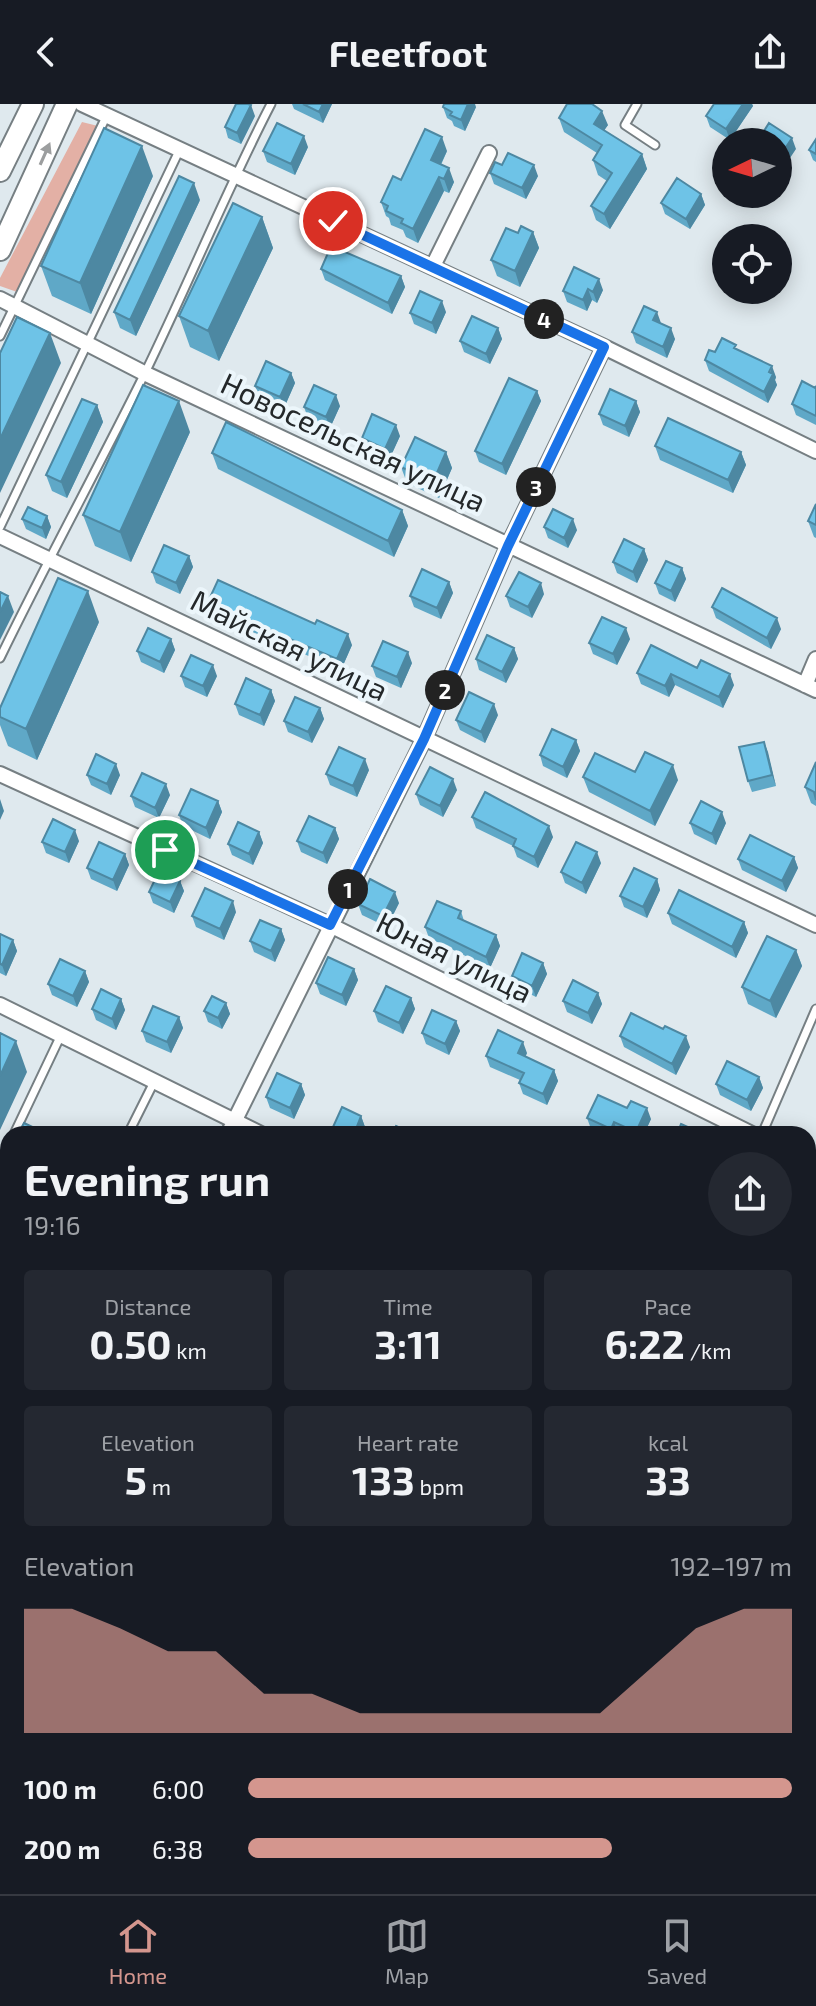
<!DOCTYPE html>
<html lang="en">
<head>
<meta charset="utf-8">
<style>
	:root { --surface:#171b24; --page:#242831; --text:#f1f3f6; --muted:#9ea1a6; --line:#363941; --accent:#d4968e }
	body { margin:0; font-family:"Exo 2",sans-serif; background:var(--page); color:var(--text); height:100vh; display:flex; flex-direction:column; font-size:30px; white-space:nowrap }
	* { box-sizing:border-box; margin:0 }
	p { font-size:26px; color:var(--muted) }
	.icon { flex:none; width:44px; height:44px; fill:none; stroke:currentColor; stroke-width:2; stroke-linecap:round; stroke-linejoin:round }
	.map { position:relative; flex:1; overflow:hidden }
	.side { position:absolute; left:0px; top:1022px; width:816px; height:768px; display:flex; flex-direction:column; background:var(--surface); border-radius:24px 24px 0 0; box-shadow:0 4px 20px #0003 }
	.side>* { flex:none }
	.needle { width:52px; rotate:265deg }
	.controls { position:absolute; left:712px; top:24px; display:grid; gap:16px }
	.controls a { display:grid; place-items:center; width:80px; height:80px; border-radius:50%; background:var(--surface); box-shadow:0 4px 20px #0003; font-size:40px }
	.pin { position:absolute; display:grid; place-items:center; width:68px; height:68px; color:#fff; margin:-34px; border:4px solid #fff; border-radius:50%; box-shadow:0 2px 8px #0007 }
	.km { position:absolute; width:40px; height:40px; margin:-20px; border-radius:50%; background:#222; color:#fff; font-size:22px; line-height:40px; text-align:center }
	.round { display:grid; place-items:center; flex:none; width:84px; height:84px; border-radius:42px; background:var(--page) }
	.headline { display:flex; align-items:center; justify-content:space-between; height:136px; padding:0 24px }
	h1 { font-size:44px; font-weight:700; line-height:60px }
	.metrics { display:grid; grid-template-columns:repeat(3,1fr); gap:12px; height:136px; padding:8px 24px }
	.metrics div { display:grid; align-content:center; border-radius:8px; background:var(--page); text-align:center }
	.metrics b { font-size:40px; font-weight:700 }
	.metrics small { font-size:22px; font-weight:400 }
	.metrics p { font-size:22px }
	.chart { height:224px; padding:16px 24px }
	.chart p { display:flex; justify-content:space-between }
	.chart svg { width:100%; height:144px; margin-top:8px; fill:var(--accent); opacity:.7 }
	ul { padding:0 24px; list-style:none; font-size:26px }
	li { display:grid; grid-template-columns:128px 96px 1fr; align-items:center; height:60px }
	li i { height:20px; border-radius:10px; background:var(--accent) }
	header { display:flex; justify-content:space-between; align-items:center; height:104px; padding:0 24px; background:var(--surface); font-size:36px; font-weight:700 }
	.tabs { display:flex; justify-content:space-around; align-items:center; height:112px; border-top:2px solid var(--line); background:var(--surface); font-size:22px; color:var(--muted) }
	.tabs a { display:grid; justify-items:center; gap:4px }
	.tabs .selected { color:var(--accent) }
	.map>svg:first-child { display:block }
	.built { fill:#cddee7 }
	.green { fill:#e3b0a5 }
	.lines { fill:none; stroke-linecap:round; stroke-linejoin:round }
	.lane-casing { stroke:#767f83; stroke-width:11 }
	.street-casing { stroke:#767f83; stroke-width:18 }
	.secondary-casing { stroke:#767f83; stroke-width:24 }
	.path { stroke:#9ca4a8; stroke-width:3; stroke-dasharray:6 6; stroke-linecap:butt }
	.lane { stroke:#fff; stroke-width:7 }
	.street { stroke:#fff; stroke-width:14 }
	.secondary { stroke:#fff; stroke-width:20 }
	.wall { fill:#5fa8c7 }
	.shaded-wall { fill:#4d88a2 }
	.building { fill:#6ec3e7; stroke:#4d88a2; stroke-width:2 }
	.oneway { fill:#9c9e9f }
	.route-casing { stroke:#fff; stroke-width:16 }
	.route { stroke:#1a73e8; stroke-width:10 }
	.labels { text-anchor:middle; stroke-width:8; stroke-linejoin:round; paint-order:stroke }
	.street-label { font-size:30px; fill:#24282a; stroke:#ecf6fb }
</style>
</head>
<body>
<header><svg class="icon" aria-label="back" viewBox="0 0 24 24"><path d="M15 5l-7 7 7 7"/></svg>Fleetfoot<svg class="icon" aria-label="share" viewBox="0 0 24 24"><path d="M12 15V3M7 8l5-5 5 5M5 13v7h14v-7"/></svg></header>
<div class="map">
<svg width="816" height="1790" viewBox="0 0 816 1790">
	<rect width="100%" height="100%" fill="#dfe9ee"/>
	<path class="built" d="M133,1782h247l-3,8h-248z"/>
	<path class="green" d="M82,18l20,5 -82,166 -20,-7v-8z
		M0,1146l8,4v51l-8,-4z"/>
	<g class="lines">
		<g class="lane-casing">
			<path id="lane" d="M637,0l-12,21 30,20
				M0,232l107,-221
				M0,423l179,-376
				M0,554c46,-95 97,-188 144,-283 44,-90 81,-182 127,-271
				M14,1030l47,-99
				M128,1030l26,-52
				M762,1030l54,-125
				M0,1059l8,-16
				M0,1253l8,4
				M0,1298l8,-17
				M808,1393l8,-16
				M0,1480l8,4
				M808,1492l8,4
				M0,1565l8,3
				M808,1720l8,4
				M0,1722l8,5
				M65,1782l17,8
				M146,1782l12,3
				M441,1782l17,8
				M114,1790l4,-8
				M710,1790l4,-8"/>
		</g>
		<g class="street-casing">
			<path id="street" d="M82,0l522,243 212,104
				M433,162l56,-113
				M0,195l144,74 672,317
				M0,432l816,389
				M805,581l11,-26
				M0,670l330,151 422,209
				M0,901l261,129
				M228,1030l196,-395 84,-193 96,-199
				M808,1056l8,4
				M808,1293l8,4"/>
		</g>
		<g class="secondary-casing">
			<path id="secondary" d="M0,67l33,-67
				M0,146l67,-146
				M0,1134l8,4
				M0,1213l8,4
				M808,1525l8,4
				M808,1601l8,3"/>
		</g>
		<path class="path" d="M0,1173l8,4
			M808,1563l8,3"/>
		<use href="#lane" class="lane"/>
		<use href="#street" class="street"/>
		<use href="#secondary" class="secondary"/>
	</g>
	<path class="wall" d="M292,0h40l-9,19 -29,-14z
		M714,0h38l1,2 -23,34 -20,-13 -4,-11z
		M443,3h33l-11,24 -11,-5 -2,-5 -5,-3z
		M255,12l-14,28 -13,-6 -3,-11z
		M559,14l49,7 -4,5 38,24 5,15 -37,60 -14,-9 -5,-14 16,-25 -9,-6 -5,-15 4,-7 -33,-21z
		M816,35v23l-3,-2 -4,-10z
		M308,43l-13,28 -28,-13 -4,-11z
		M447,47l-6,14 13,17 -5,11 -5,-2 -26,52 -12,-6 -3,-7 -12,-5 -2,-7 -3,-2 -5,-14 20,-22z
		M502,61l36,11 -12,23 -32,-15 -4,-11z
		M153,72l-62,138 -39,-18 -11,-30z
		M701,90l4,11 -15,24 -25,-15 -4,-11z
		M200,96l-64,136 -16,-8 -6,-16z
		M262,113l11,31 -54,113 -29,-14 -11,-31z
		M533,128l6,16 -19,39 -23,-11 -6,-16 27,-27z
		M321,165l80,7 4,11 -13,27 -67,-34z
		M603,186l-6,13 -5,-3 -5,11 -20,-9 -4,-11z
		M446,208l-10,22 -22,-10 -4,-11z
		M661,219l14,16 -8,19 -31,-15 -4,-11z
		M498,224l4,11 -12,25 -26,-12 -4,-11z
		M737,246l39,27 -1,3 2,5 -9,18 -59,-32 -4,-11 10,-8z
		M291,269l4,10 -11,25 -25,-11 -4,-11z
		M816,282v39l-20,-10 -4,-11z
		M537,287l4,10 -35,74 -27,-13 -4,-11z
		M636,297l4,11 -11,25 -26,-12 -4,-11z
		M97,301l6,17 -36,76 -15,-7 -6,-16z
		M340,302l-10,22 -22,-10 -4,-11z
		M190,328l-59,130 -36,-16 -12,-31z
		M400,332l-11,24 -23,-11 -4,-11z
		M655,342l86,6 5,13 -13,28 -73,-33z
		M446,348l6,16 -13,30 -32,-15 -6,-16z
		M212,349l190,57 6,16 -14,31 -176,-88z
		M816,400v34l-2,-1 -6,-16z
		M47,412l4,11 -5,12 -20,-10 -4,-10z
		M544,423l33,3 -9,18 -20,-10z
		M644,445l4,11 -11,23 -20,-10 -4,-11z
		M189,452l4,11 -13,27 -24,-11 -4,-11z
		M682,464l4,11 -11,23 -16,-8 -4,-11z
		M449,478l4,11 -12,26 -27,-12 -4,-11z
		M544,490l-12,24 -22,-11 -4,-11z
		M207,500l145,41 -11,25 -130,-56z
		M712,503l69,22 -10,20 -55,-31z
		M99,518l-62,138 -29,-14 -8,-21v-17z
		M171,535l4,11 -11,23 -23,-11 -4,-11z
		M630,535l-13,26 -24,-11 -4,-11z
		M514,544l4,11 -12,24 -27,-13 -3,-11z
		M412,559l-11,25 -25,-11 -4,-11z
		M697,564l37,17 -11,23 -48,-23 -6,12 -28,-13 -4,-11z
		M181,572h36l-10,21 -22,-10z
		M271,586l4,11 -11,25 -25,-11 -4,-11z
		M320,604l4,11 -12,24 -24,-11 -4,-11z
		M498,611l-13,28 -25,-13 -4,-10z
		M576,636l4,11 -13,27 -24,-12 -3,-11z
		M764,638l12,44 -24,6 -4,-11z
		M816,658v44l-5,-3 -6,-16z
		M369,666l-12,27 -27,-12 -4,-11z
		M635,668l43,8 -23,46 -66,-34 -6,-15z
		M87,671h33l-9,20 -20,-10z
		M457,686l-14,27 -23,-12 -4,-11z
		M170,691l-11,23 -24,-11 -4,-11z
		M218,697l4,11 -12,27 -27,-13 -4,-11z
		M472,713l81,20 -15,31 -21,-11 -4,-11 -37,-18z
		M690,719h36l-10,22 -22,-11z
		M335,724l4,11 -12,25 -26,-12 -4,-11z
		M259,728l4,11 -10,22 -21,-10 -4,-11z
		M79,737l-10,22 -23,-10 -4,-11z
		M125,750l4,11 -12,26 -26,-12 -4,-11z
		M794,753l4,11 -12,24 -44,-22 -4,-11z
		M601,759l-15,31 -21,-11 -4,-11z
		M657,775l3,11 -13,28 -23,-11 -4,-11z
		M180,777l4,10 -10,22 -21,-10 -4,-11z
		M399,799l-12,24 -25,-12 -4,-11z
		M461,807l3,10 32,14 4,11 -10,22 -61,-30 -4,-11z
		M236,808l-12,28 -28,-13 -4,-11z
		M668,809l76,9 4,11 -12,25 -64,-34z
		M281,825l4,11 -10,22 -21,-10 -4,-11z
		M0,830l13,6 4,11 -11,25 -6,-3z
		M796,846l6,16 -26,52 -28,-14 -6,-17z
		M543,859l4,11 -11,23 -20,-10 -4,-11z
		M354,865l4,11 -12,26 -26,-12 -4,-11z
		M85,867l4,11 -12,25 -25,-12 -4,-11z
		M598,889l4,11 -10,20 -25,-12 -4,-11z
		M411,894l4,11 -12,25 -25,-12 -4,-11z
		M121,895l4,11 -9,20 -20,-10 -4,-11z
		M226,899l4,11 -8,15 -14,-7 -4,-11z
		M179,913l4,11 -12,25 -25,-11 -4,-11z
		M456,917l4,10 -11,24 -23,-11 -4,-11z
		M663,925l27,18 -14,28 -52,-28 -4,-11z
		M527,949l-2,4 29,13 4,11 -11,24 -24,-11 -4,-11 1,-3 -30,-13 -4,-11z
		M759,973l4,11 -12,23 -31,-16 -4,-11z
		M301,980l4,11 -11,24 -24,-11 -4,-11z
		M361,1012l4,11 -3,7h-27l-2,-7z
		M587,1014l64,1 -7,15h-43l-10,-5z
		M816,1403v73l-8,-4v-63l4,2z
		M0,1494l8,4v59l-8,-4z
		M808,1644l8,3v65l-8,-4z
		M472,1782h179l13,8h-175z"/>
	<path class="shaded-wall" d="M323,0h9l-9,19 -4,-11z
		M468,0h7l1,3 -11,24 -4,-11z
		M743,0h9l1,2 -23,34 -4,-11z
		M251,1l4,11 -14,28 -4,-11z
		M602,7l6,14 -9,13 -5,-14z
		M304,32l4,11 -13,28 -4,-11z
		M442,33l5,14 -11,23 -5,-14z
		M792,34l4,11 -14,21 -4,-11z
		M142,42l11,30 -62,138 -11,-31z
		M642,50l5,15 -37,60 -6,-15z
		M534,61l4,11 -12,23 -4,-11z
		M449,64l5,14 -5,11 -5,-14z
		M439,73l5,14 -26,52 -5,-14z
		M194,79l6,17 -64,136 -6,-16z
		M701,90l4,11 -15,24 -4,-10z
		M262,113l11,31 -54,113 -11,-30z
		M533,128l6,16 -19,39 -5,-16z
		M401,172l4,11 -13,27 -4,-11z
		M599,175l4,11 -6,13 -4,-11z
		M588,185l4,11 -5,11 -4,-11z
		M442,197l4,11 -10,22 -4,-11z
		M657,208l4,11 -8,-3z
		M498,224l4,11 -12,25 -4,-10z
		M671,224l4,11 -8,19 -4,-11z
		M50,229l11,30 -61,130v-54z
		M772,262l4,11 -1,3 2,5 -9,18 -4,-11z
		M291,269l4,10 -11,25 -4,-11z
		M537,287l4,10 -35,74 -4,-11z
		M336,291l4,11 -10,22 -4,-11z
		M179,297l11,31 -59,130 -11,-30z
		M636,297l4,11 -11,25 -4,-11z
		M97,301l6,17 -36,76 -6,-16z
		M396,321l4,11 -11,24 -4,-11z
		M446,348l6,16 -13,30 -6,-16z
		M741,348l5,13 -13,28 -5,-13z
		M402,406l6,16 -14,31 -6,-16z
		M47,412l4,11 -5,12 -4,-11z
		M573,415l4,11 -9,18 -4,-10z
		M644,445l4,11 -11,23 -4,-11z
		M189,452l4,11 -13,27 -4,-11z
		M682,464l4,11 -11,23 -4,-11z
		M449,478l4,11 -12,26 -4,-11z
		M541,479l3,11 -12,24 -4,-11z
		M88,487l11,31 -62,138 -11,-31z
		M8,492l6,16 -14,28v-28z
		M777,514l4,11 -10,20 -4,-11z
		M626,524l4,11 -13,26 -4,-11z
		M348,530l4,11 -11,25 -4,-11z
		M171,535l4,11 -11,23 -4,-11z
		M514,544l4,11 -12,24 -4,-11z
		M408,548l4,11 -11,25 -4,-11z
		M213,561l4,11 -10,21 -4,-11z
		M671,570l4,11 -6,12 -4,-11z
		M730,570l4,11 -11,23 -4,-11z
		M271,586l4,11 -11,25 -4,-11z
		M494,600l4,11 -13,28 -4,-11z
		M320,604l4,11 -12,24 -4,-11z
		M576,636l4,11 -13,27 -4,-11z
		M764,638l4,10 8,34 -4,-11z
		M365,655l4,11 -12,27 -4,-11z
		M116,660l4,11 -9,20 -4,-11z
		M673,661l5,15 -23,46 -5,-15z
		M453,675l4,11 -14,27 -3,-11z
		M166,680l4,11 -11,23 -4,-10z
		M0,695l4,12 -4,9z
		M218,697l4,11 -12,27 -4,-11z
		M722,708l4,11 -10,22 -4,-11z
		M549,722l4,11 -15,31 -4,-11z
		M335,724l4,11 -12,25 -4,-11z
		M75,726l4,11 -10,22 -4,-11z
		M259,728l4,11 -10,22 -4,-11z
		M597,748l4,11 -15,31 -4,-11z
		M125,750l4,11 -12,26 -4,-11z
		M794,753l4,11 -12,24 -4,-11z
		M657,775l3,11 -13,28 -4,-11z
		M180,777l4,10 -10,22 -4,-11z
		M395,788l4,11 -12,24 -4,-11z
		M233,797l3,11 -12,28 -4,-11z
		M744,818l4,11 -12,25 -4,-11z
		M281,825l4,11 -10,22 -4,-11z
		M496,831l4,11 -10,22 -4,-11z
		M13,836l4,11 -11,25 -4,-11z
		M796,846l6,16 -26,52 -6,-17z
		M543,859l4,11 -11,23 -4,-11z
		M354,865l4,11 -12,26 -4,-11z
		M85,867l4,11 -12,25 -4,-11z
		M598,889l4,11 -10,20 -4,-11z
		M411,894l4,11 -12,25 -4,-11z
		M121,895l4,11 -9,20 -4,-11z
		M226,899l4,11 -8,15 -4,-11z
		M179,913l4,11 -12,25 -4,-11z
		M456,917l4,10 -11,24 -4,-11z
		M686,932l4,11 -14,28 -4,-11z
		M16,937l11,31 -27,58v-54z
		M523,938l4,11 -5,11 -4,-11z
		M554,966l4,11 -11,24 -4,-11z
		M759,973l4,11 -12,23 -4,-11z
		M301,980l4,11 -11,24 -4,-11z
		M647,1004l4,11 -7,15h-7l-1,-2z
		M361,1012l4,11 -3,7h-8z
		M614,1018l4,11v1h-5l-2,-5z
		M816,1227v20l-5,11 -3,-7v-7z
		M4,1747l2,6 -6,13v-10z"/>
	<path class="building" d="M236,0h12l3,1 -14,28 -12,-6z
		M303,0h20l-4,8z
		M444,0h24l-7,16 -11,-5 2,-3 -9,-5z
		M567,0h25l10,7 -8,13 48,30 -38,60 -13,-8 21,-33 -19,-13 9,-15 -43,-27z
		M714,0h29l-17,25 -20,-13z
		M277,19l27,13 -13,28 -28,-13z
		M769,19l23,15 -14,21v-17h-21z
		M104,24l38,18 -62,137 -39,-17z
		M425,25l17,8 -11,23 18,8 -5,11 -5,-2 -26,52 -12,-6 2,-4 -17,-8 2,-5 -7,-4 12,-26 8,4z
		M816,35v15l-7,-4z
		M508,49l26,12 -12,23 -32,-15 5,-11 7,3z
		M179,72l15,7 -64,137 -16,-8z
		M677,74l24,16 -15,25 -25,-16z
		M233,99l29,14 -54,114 -29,-15z
		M521,122l12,6 -18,39 -24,-11 15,-32 12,5z
		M331,142l70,30 -13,27 -67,-34z
		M574,163l25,12 -6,13 -5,-3 -5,11 -20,-9z
		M420,187l22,10 -10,22 -22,-10z
		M644,202l13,6 -4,8 18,8 -8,19 -31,-15z
		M472,212l26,12 -12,26 -26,-13z
		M17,213l33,16 -50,106v-86z
		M722,234l14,7 -2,3 38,18 -3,6 4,2 -9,18 -59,-32 4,-10 6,2z
		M266,257l25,12 -11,24 -25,-11z
		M509,274l28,13 -35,73 -27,-13z
		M802,277l13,7 1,-2v30l-24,-12z
		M143,281l36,16 -59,131 -37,-17z
		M314,281l22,10 -10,22 -22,-10z
		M610,285l26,12 -11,25 -26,-12z
		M82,295l15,6 -36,77 -15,-7z
		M372,310l24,11 -11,24 -23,-11z
		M668,314l73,34 -13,28 -73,-34z
		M226,318l176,88 -14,31 -176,-88z
		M415,333l31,15 -13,30 -32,-15z
		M816,400v21l-8,-4z
		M28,403l19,9 -5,12 -20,-9z
		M553,405l20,10 -9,19 -20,-11z
		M624,435l20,10 -11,23 -20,-10z
		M164,441l25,11 -13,27 -24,-11z
		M666,457l16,7 -11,23 -16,-8z
		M422,465l27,13 -12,26 -27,-12z
		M519,468l22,11 -13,24 -22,-11z
		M58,474l30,13 -62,138 -26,-12v-9z
		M218,476l97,44 2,-4 31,14 -11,25 -130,-55z
		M722,484l55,30 -10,20 -55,-31z
		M0,488l8,4 -8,16z
		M602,513l24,11 -13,26 -24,-11z
		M148,524l23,11 -11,23 -23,-11z
		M487,531l27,13 -12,24 -26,-13z
		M383,537l25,11 -11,25 -25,-11z
		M651,541l46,23 4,-8 29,14 -11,23 -48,-23 -6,12 -28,-13z
		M191,551l22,10 -10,21 -22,-10z
		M246,574l25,12 -11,25 -25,-11z
		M469,588l25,12 -13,28 -25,-12z
		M295,593l25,11 -12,24 -24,-11z
		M552,625l24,11 -13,27 -23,-12z
		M764,638l8,33 -24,6 -9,-34z
		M339,643l26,12 -12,27 -27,-12z
		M645,648l28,13 -23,46 -67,-34 12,-24 40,19z
		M96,650l20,10 -9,20 -20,-9z
		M816,658v38l-2,-8 -9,-5z
		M430,663l23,12 -13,27 -24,-12z
		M142,669l24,11 -11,24 -24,-12z
		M191,685l27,12 -12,27 -27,-13z
		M485,688l64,34 -15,31 -21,-11 3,-7 -44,-22z
		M701,697l21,11 -10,22 -22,-11z
		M309,712l26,12 -12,25 -26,-12z
		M53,715l22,11 -10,22 -23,-10z
		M238,718l21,10 -10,22 -21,-10z
		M750,731l44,22 -12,24 -44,-22z
		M99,738l26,12 -12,26 -26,-12z
		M576,738l21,10 -15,31 -21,-11z
		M634,764l23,11 -14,28 -23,-11z
		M159,767l21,10 -10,21 -21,-10z
		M370,775l25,13 -12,24 -25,-12z
		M205,784l28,13 -13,28 -28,-13z
		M679,786l65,32 -12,25 -64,-34z
		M437,797l24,10 -3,7 38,17 -10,22 -61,-30z
		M260,816l21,9 -10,22 -21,-10z
		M0,830l13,6 -11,25 -2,-1z
		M767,832l29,14 -26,51 -28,-14z
		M522,849l21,10 -11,23 -20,-10z
		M328,853l26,12 -12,26 -26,-12z
		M60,855l25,12 -12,25 -25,-12z
		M573,876l25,13 -10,20 -25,-12z
		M386,882l25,12 -12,25 -25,-12z
		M101,885l20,10 -9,20 -20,-10z
		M212,892l14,7 -8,15 -14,-7z
		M153,902l26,11 -12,25 -25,-11z
		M432,906l24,11 -11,23 -23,-11z
		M631,909l32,16 2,-3 21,10 -14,28 -52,-28z
		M498,926l25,12 -5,11 36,17 -11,24 -24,-11 5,-10 -38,-17z
		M0,929l16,8 -16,35z
		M727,957l32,16 -12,23 -31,-16z
		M277,969l24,11 -11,24 -24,-11z
		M598,991l29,13 4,-7 16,7 -11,24 -22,-10 -3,7 -24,-11z
		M342,1003l19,9 -7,18h-6l-15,-7z
		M24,1019l23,11h-29z
		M681,1020l22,10h-26z
		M396,1022l16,8h-20z
		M808,1219l8,3v5l-8,17z
		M8,1351v16l-6,-3z
		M816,1403v38l-8,-4v-28l4,2z
		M0,1494l8,4v34l-8,-4z
		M808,1644l8,3v40l-8,-4z
		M0,1774l8,4v4h9l17,8h-34z
		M174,1782h52l1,8h-52z
		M545,1782h106l12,6 -1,2h-100z"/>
	<defs><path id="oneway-solid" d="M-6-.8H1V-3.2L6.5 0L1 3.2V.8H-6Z" transform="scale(2)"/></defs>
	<use class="oneway" href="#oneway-solid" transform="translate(45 50) rotate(-66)"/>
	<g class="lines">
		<g class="route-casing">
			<path id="route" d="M165,746l165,75 94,-186 84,-193 96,-199 -271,-126"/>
		</g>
		<use href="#route" class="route"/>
	</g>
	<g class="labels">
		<g class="street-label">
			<text transform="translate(353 339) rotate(25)" y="10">Новосельская улица</text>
			<text transform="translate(289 542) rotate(26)" y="10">Майская улица</text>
			<text transform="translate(454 854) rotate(26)" y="10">Юная улица</text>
		</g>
	</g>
</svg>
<div class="controls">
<a><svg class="needle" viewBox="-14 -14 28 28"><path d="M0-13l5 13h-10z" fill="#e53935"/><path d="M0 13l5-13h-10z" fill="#9ea1a6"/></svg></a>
<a><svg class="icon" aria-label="locate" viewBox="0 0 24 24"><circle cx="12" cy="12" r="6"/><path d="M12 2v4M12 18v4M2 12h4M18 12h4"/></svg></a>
</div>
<div class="pin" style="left:165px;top:746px;background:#1e9e55"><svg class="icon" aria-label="arrive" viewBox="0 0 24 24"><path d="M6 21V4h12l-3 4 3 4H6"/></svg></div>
<div class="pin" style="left:333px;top:117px;background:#d93025"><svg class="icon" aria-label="check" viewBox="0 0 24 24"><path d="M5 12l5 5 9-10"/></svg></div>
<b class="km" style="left:348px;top:785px">1</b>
<b class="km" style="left:445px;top:586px">2</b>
<b class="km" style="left:536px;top:383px">3</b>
<b class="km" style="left:544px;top:215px">4</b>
<section class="side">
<div class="headline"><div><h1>Evening run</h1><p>19:16</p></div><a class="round"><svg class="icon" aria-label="share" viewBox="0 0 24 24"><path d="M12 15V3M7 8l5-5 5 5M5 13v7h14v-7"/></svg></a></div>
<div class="metrics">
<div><p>Distance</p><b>0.50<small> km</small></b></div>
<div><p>Time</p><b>3:11</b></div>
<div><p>Pace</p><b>6:22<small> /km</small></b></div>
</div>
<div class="metrics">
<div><p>Elevation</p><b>5<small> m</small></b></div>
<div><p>Heart rate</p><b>133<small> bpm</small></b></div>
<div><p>kcal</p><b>33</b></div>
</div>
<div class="chart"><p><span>Elevation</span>192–197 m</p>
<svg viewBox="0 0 160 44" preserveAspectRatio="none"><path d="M0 44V6L10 6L20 12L30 19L40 19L50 32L60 32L70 38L80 38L90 38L100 38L110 38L120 38L130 25L140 12L150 6L160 6V44z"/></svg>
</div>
<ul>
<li><b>100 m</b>6:00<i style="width:100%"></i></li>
<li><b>200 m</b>6:38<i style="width:67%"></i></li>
</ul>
</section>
</div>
<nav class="tabs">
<a class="selected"><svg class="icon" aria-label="home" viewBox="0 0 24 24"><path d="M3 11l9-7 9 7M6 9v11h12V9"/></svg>Home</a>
<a><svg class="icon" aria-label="map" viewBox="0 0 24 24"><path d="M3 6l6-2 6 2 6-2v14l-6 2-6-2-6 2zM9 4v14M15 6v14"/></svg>Map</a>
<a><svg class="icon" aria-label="saved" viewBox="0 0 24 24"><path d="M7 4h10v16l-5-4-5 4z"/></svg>Saved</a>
</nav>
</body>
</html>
